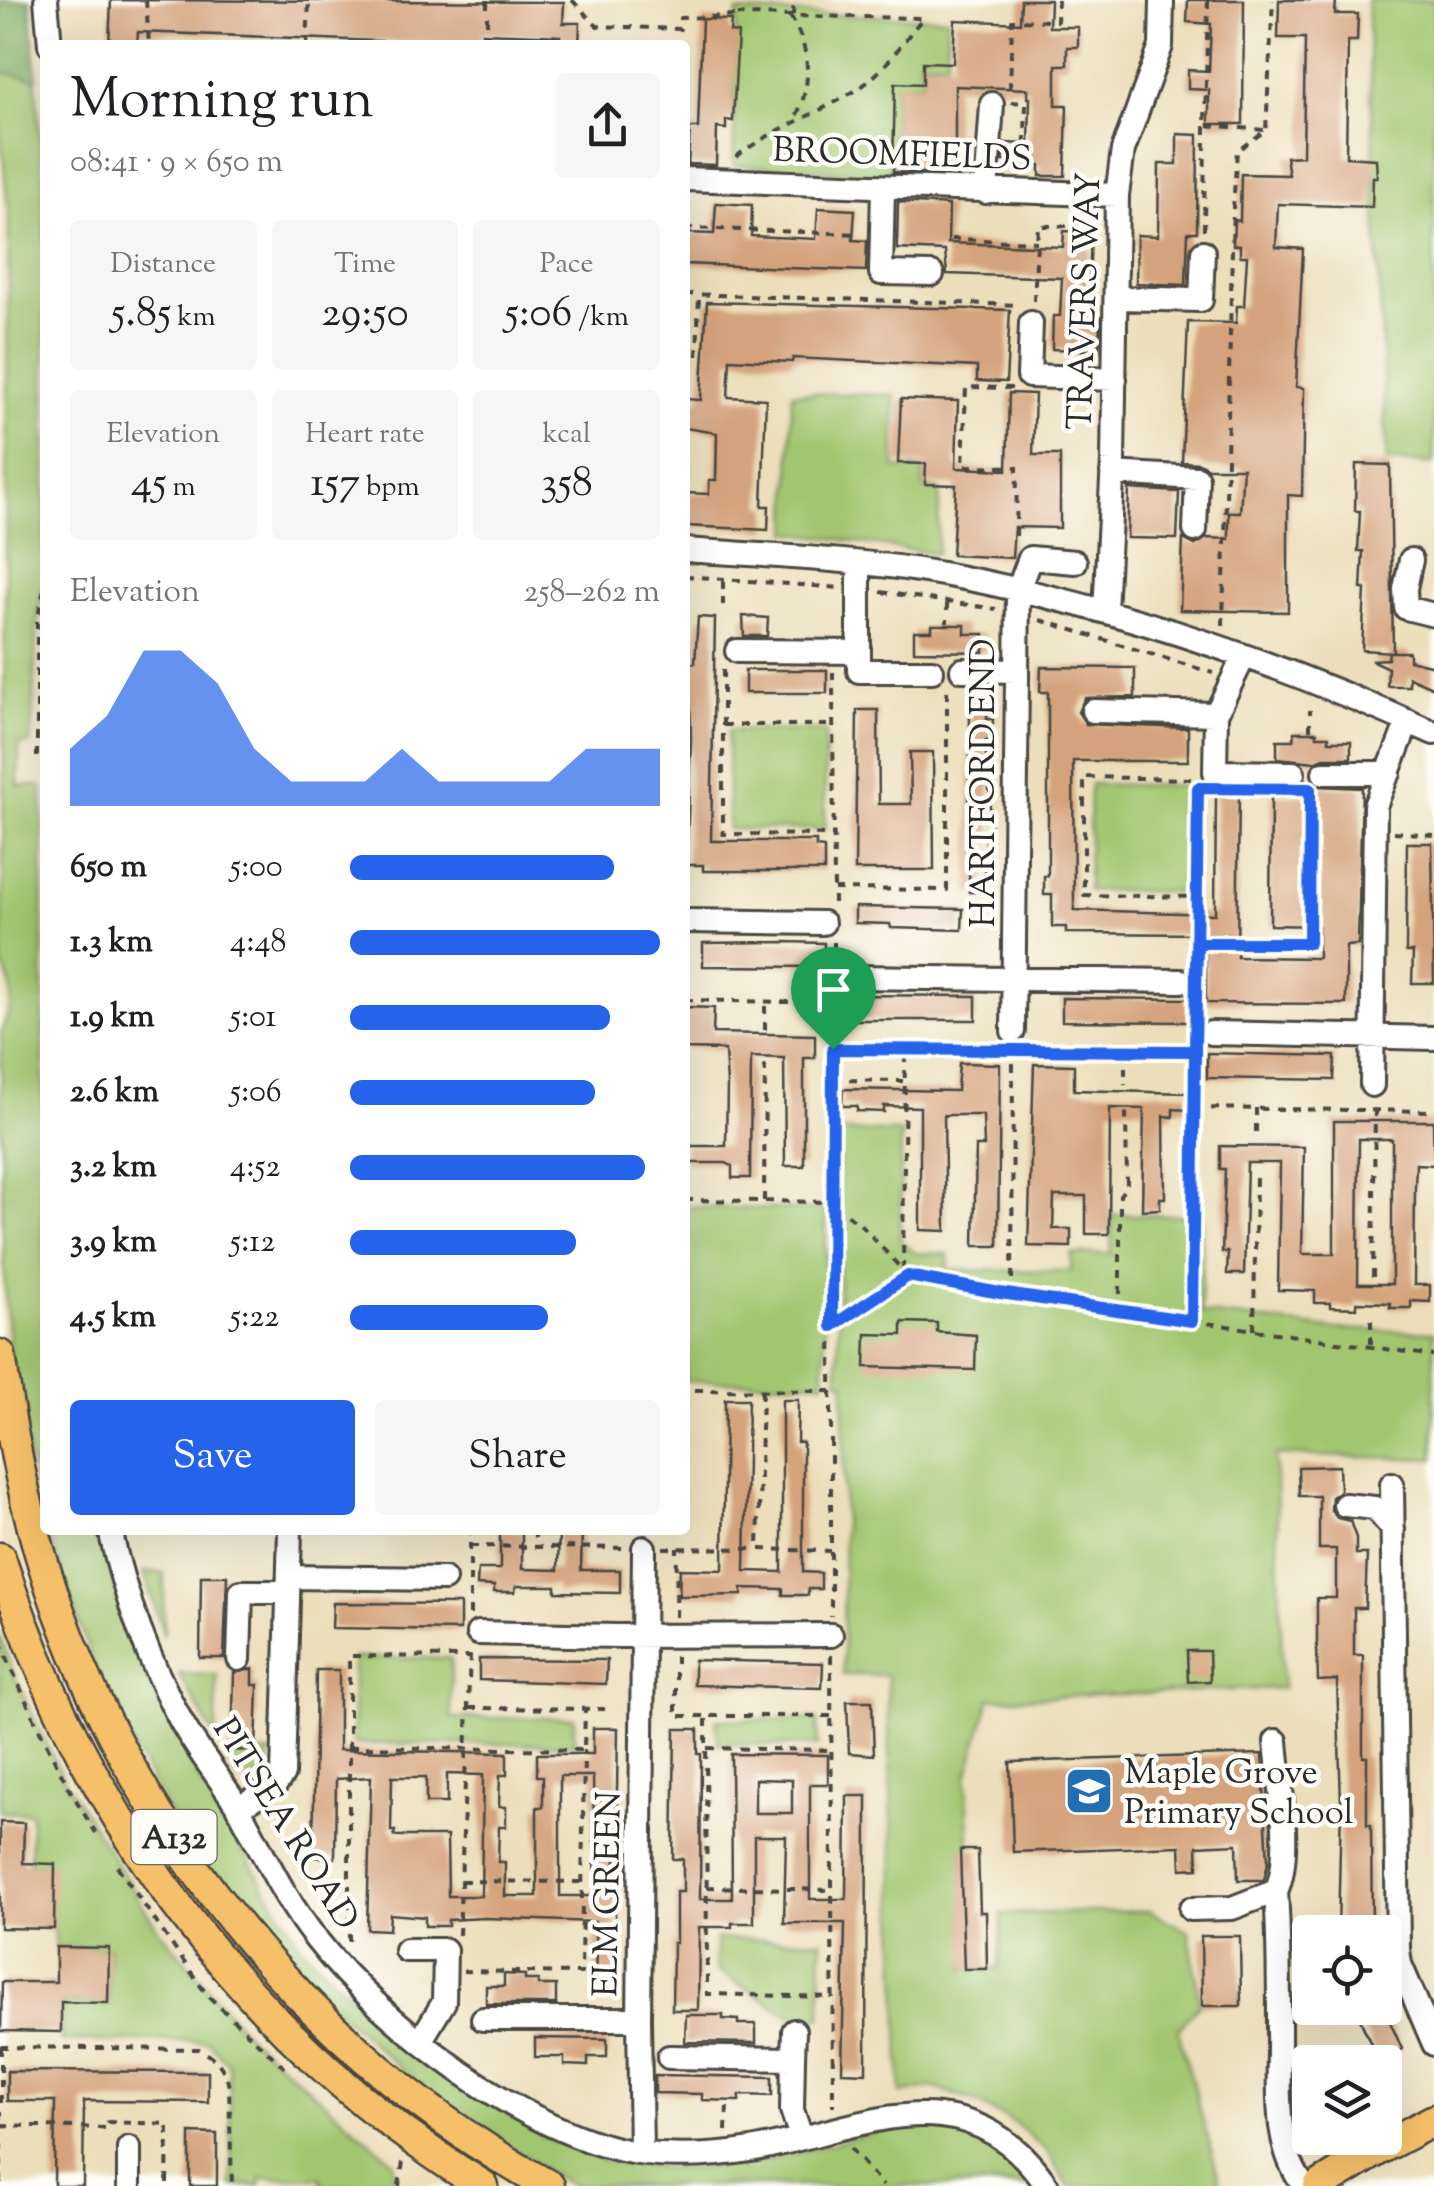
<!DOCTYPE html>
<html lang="en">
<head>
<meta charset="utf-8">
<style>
	:root { --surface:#fff; --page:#f6f6f6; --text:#202124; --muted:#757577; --accent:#2563eb }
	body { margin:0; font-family:"Sorts Mill Goudy",serif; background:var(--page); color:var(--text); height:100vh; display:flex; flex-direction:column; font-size:38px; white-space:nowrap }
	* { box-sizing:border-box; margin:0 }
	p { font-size:32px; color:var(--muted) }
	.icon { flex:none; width:55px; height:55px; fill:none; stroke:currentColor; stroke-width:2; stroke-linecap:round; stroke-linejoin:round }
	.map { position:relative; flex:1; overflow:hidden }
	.side { position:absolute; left:40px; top:40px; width:650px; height:1495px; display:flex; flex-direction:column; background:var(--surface); border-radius:10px; box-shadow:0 10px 40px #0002 }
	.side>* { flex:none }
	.controls { position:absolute; left:1292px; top:1915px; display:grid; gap:20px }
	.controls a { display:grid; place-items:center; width:110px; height:110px; border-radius:10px; background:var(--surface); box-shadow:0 10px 40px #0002; font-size:50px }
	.pin { position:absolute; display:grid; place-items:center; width:85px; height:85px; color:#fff; margin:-102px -42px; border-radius:50% 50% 50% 0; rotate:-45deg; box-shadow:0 0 10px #0007 }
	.pin .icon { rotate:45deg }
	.round { display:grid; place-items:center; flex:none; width:105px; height:105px; border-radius:10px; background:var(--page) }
	.head { display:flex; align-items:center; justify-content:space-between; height:170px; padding:0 30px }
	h1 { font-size:55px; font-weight:600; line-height:75px }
	.metrics { display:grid; grid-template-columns:repeat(3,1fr); gap:15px; height:170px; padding:10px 30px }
	.metrics div { display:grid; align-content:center; border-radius:10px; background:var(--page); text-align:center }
	.metrics b { font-size:42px; font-weight:600 }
	.metrics small { font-size:28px; font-weight:400 }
	.metrics p { font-size:28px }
	.chart { height:280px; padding:20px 30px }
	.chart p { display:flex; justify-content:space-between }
	.chart svg { width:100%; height:180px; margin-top:10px; fill:var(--accent); opacity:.7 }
	.button { display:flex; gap:20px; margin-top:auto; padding:20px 30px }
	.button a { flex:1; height:115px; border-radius:10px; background:var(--accent); color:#fff; font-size:40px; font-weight:600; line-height:115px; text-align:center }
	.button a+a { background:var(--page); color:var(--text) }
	ul { padding:0 30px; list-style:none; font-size:32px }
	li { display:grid; grid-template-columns:160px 120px 1fr; align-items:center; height:75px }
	li i { height:25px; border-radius:12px; background:var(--accent) }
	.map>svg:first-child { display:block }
	.green { fill:#a2c66f; stroke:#66784d; stroke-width:2.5 }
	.forest { fill:#81ab62; stroke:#566b46; stroke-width:2.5 }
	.building { fill:#d4a27b; fill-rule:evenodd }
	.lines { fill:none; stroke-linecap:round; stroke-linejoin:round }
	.minor-casing { stroke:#484640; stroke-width:28 }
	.major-casing { stroke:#484640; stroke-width:35 }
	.path { stroke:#484640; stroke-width:4; stroke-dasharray:8 8; stroke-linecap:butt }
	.minor { stroke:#fff; stroke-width:22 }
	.major { stroke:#f6c06b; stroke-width:30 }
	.route-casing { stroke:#fff; stroke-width:20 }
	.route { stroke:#2563eb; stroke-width:12 }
	.labels { text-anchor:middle; stroke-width:9; stroke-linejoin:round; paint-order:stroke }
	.shield { fill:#fdfcf7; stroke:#6a6a68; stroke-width:2.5 }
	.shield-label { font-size:32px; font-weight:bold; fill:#2b2b2b }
	.street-label { font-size:35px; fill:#2b2b2b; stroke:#fdfcf7 }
	.poi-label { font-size:35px; fill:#2b2b2b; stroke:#fdfcf7; text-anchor:start }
</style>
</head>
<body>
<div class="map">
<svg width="1434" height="2186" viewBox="0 0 1434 2186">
	<rect width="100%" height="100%" fill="#fdfcf7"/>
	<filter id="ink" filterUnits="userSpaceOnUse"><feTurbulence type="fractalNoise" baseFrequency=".01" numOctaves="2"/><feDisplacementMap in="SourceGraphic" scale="20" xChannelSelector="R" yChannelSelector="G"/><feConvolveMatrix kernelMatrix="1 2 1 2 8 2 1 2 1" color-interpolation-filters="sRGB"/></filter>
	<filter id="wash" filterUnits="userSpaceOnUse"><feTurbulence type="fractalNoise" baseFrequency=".0048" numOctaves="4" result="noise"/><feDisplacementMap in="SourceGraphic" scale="40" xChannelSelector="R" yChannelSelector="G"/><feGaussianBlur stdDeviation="2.25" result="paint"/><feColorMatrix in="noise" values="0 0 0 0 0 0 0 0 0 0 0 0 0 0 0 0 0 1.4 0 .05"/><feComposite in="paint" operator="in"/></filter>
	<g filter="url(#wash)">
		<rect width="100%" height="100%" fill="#ecdeba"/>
		<path class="green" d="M0,0h30l15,211v373c-15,52 -8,105 -15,159l-11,1 -1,42h24l3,737c-17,-66 -33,-135 -38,-203 -7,-96 -5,-193 -6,-289 12,-24 15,-44 1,-67l7,-746 -9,-91z
			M1367,0h67v463l-47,-1z
			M737,12l210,6v43h-28l4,22 -28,1 -2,92 -160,-11z
			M792,393l103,2v73l28,1v18l17,3 -3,64 -148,-22z
			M728,730l97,1v98h-97z
			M1090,784l103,2 -2,106 -103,-2z
			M839,1132h62l-1,108 15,13 33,1 1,16 122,1v-17h40l1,-39h90l-1,98 130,16 103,3v127l-159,-4 8,233 -293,11 -23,78 4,128 -7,64 35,-1 3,-54 147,-3 40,21 11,71 -22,27 43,156h-153l-21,-35 -32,-28 -46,-24 -37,-12 -31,7 -14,-419h-44l1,-294 -6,-1z
			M685,1207l141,3 -2,172 -139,-1z
			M47,1530h51l22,77 21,54 57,117 105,171 91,88 148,99 63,25 77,8 39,-2 52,-8 123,-32 42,1 34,9 31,18 29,31h-461l-139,-88 -163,-150 -93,-122 -75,-139z
			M144,1572l20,1v63z
			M0,1635l13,38 51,107 91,145 93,111 146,126v24h-72l-1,-8h-60l-1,8h-28l-3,-122 -22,-23h-146v-39l47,1 1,-55 -53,-1 -2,-18 -24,-65 1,-51 -31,-1z
			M353,1658h98v60h123v26h-221z
			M179,1674l38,1 -1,64z
			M817,1719l1,27 -100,-2 -2,-24z
			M270,1753l-2,19 -6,5h-25l-13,-23z
			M716,1939l106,1 -1,78 -30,-2 -75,-46z"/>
		<path class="forest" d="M0,0h30l7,79 -37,-7z"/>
		<g id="blocks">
			<path class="building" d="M111,0l453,2 -1,21h17l-1,22h-19v-9l-78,-3v12l-344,-13 -1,13h-28z
				M1021,0h29l-1,27h29v20h-11v18h-11v40h11l-2,71h-25v-11h-12v-4h-25l1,-18 25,1 1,-46h-2v-9l-73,-3v78h-10v10l-52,-2 2,-89 28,1v-22l30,1 2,-43 65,3z
				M1188,0h56l-1,124h-34v-34l-21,-1v-19l21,1 2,-47 -24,-2z
				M1279,0h57l-1,14h23l-1,27h-9l-2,116 30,2 1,18h-4l-1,30 -94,-3 -2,43 27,2 -7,138 8,1 -2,108 -14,-1v117l-108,-2 3,-71 12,6 12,-7 22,1v-27h11l3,-44h-35l-9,-5 -17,-1 6,-140 48,1 1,-17h7l3,-50h-7v-11h-7l1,-25 6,1 1,-47 48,1 -3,-18 17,-1 2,-118h-27z
				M702,19l29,1 -1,12 8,1 -5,88 -7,-1v9l-9,-1 -1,37 -28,-1 2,-36h8z
				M1177,134l21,1 -1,97h-9l-2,53 -50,-2 1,-48 21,1 1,-72h18z
				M898,202l51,3 -1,38 115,4 1,-16 27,1 -3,85h12l-1,34 -47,-2 1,-33h7l2,-38 -115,-4 -2,-23 -48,-2z
				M716,203l36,2 -1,31 65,3 2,-31 37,2 -2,30 14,1 -1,30 -181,-7v-31l29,1z
				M707,302l303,8 -4,72 -29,-1v-14l-184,-9 -1,4 -62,-3 -2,38 38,2 -4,107h7l-1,24 -83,-4v-33l24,1v-14h7l1,-47 -32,-5v-29l16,1z
				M1009,393l26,1 -2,61h27v73l-46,-1 -2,31 -60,-3 4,-70 -31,-1 1,-20 -28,-1 3,-64 57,2 -2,67 51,2z
				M1356,464l34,1 3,187 -31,-2 3,-61h-4l2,-38h-5l2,-40h-5z
				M1129,489l50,3 -2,47 -50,-1z
				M743,616l25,2 -1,18h-23z
				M698,617l17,1 -4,223h105v6l8,1v23h-121v-6h-17l5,-126 -2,-75 6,-1z
				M932,625h33v9h19v18l-70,-1v-20h18z
				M1389,652h20v8l25,6v22l-25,-11v9h-22l1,-18 -17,-8 17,-1z
				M1041,667l94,1v29l-50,1 -7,14 8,12 102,4v33h-115l1,149 141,4 1,-122h23l-2,165 81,1v-32l-48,-1 1,-130h47v-9l44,2 -4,157 -12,1v58l-140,-1v-69l-140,-1v-6h-14v-32h-8v-19h4v-184h-8z
				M745,670h82v23h-82z
				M970,703h17v16h6l-1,22h-6v30l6,1 1,14h-4l2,54h-5l-1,52h-16z
				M857,710h21l1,94h32l-1,-52h23l1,118h-79z
				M1294,732h23v4h12v5h22v17h-27l-9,4 -38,-4v-18h17z
				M1407,843h25l2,140h-22l1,-31h-7z
				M855,907l108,2 -1,21 -71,-2 -1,-4 -35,-1z
				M785,942l39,1v24l-121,-1v-23z
				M846,995l130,1v24h-128z
				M1062,998l127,1v23l-127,-1z
				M685,1007l29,1 -1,25 102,2v23h-11v108h-19l-1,-108 -33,-1 -1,121h-18v-12l-6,-3h-41v-17h41l1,-61 -2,-35 -40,-1z
				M1207,1053l128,3 -1,24 -127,-2z
				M959,1063l41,1 -2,182h-24l2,-100h8l-1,-31h-39l2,116 -26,-1v-123l-36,-1v6l-27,-1v-5h-15l1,-17 114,2z
				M1034,1064l40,1v25l114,3 -1,17 -14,-1v8l-9,-1 1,82h-5v11l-18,1 2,-101 -34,-1 -1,126h-23v-38h-32l-1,33h18v18l-43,-1z
				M1334,1121h99l1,44 -18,-1 -1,23 -1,98h16v17l-19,-1v7h-21v-5l-33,-1v6l-27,-1v-4h-15v-12l-37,-1 2,-127h-33l-3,111h-17l1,-22h-6l3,-83h-5v-23l84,1 -2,107h32zM1359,1139h33v145h-34z
				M902,1322l35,1v9l39,3 -1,35 -110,-3 1,-33 36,1z
				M725,1399h23l-3,172 37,1v-172h16l-1,42h6v130l18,1v16h-13v6h-25v-6l-41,-1v7l-63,1 1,-27 43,1z
				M1339,1466l1,25 -8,6 -1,13 6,8 13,3 6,17v16h11l-2,54h-11v47h9v102h4v68h4l1,107h-34l3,-129 -4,-123 -19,1 -1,-32v-51h19v-49h-17v-53h-20l-1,-29z
				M500,1530h22v39l36,1 1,-40h23l-1,40h39v23l-64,-1v-6h-40l-1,6h-21v-6l-17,-1 1,-16h22z
				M201,1576h26l-3,82h-24z
				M333,1603l127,1v26l-128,-2z
				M1187,1651h22l1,30 -22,1z
				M479,1659l128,1 -1,24 -127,-4z
				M694,1660l129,3 -1,25 -128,-3z
				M253,1669v16h5l-2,66 -24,-1 2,-77z
				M316,1670h23v80l168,3v22h-7l-1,32h7v20h-7l-1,35h7v34h32v-89h6v-31h-6v-22h56v-26h25l-4,253h-18l-1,-59 -110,-4 -37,2v6h-23v-9l-35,-3 -1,16 -22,-1 4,-152 -35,2 -1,79 -22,-1zM447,1774l36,1 -2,121h-33l-1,-60h-53l1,-5h-4l1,-54h34v26h21zM560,1776h33l2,120h-35z
				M847,1701h25l2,54 -25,-2z
				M675,1729h23v25h3l-1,145h32l-1,-145 97,1v29h-18v115h36l1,-103h20l-1,277 -24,-1 3,-149h-61l2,-87h-32v87h-22v4h-33l-1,83h-26l1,-67h3v-51h7v-33h-10zM755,1779l37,1v33h-37z
				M1262,1754l6,108 -4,18h-26l-1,-36 -40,2 1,22 -17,1 -1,-23 -167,6 -3,-90z
				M0,1822l24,1 -1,40 32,1 -1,65 -54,-1z
				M960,1850h18l2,62h6l1,57h-23z
				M1201,1936h39l1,70h-39z
				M56,1947l53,1 -1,55 -47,-1v30l-60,-1 1,-49h54z
				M504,1974l21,1v5h13v5h18v19h-70v-18h18z
				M1355,2008h29l18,41 -25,9z
				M686,2015h37v4l15,1v4h18v19l-71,-1z
				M535,2038l72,1v18h-19v9l-24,-1v-8h-29z
				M7,2071l201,1v30l-124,-1 -1,85h-29l1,-85h-48z
				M655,2075l117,2v19l-32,-1 -1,6 -37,-1v-6l-47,-1z
				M190,2133l27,1v52h-27z"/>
		</g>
	</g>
	<g filter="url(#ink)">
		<use href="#blocks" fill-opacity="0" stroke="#484640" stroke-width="2.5"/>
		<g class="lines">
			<g class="minor-casing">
				<path id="minor" d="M46,0l4,45
					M685,179l432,16
					M883,188l-2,85 51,1
					M986,192l6,-88
					M1116,298l85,2 2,-48
					M1031,323l-2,53 86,3
					M1112,473l85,5 -2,52
					M685,550c86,6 173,9 258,24 169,31 335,88 491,159
					M1411,560l-6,29 1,19 28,7
					M1105,611l8,-150 4,-266 6,-45 38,-104 1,-46
					M737,651l122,1v19h73
					M859,652v-89
					M1244,656l-28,58 -1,58 78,1
					M962,670l55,1
					M1093,711l123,3
					M1324,773h65
					M685,921l138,2
					M852,977l329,4
					M1013,1031l5,-441 12,-32 45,4
					M1211,1033l223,5
					M1372,1085l3,-279 33,-85
					M1392,1484l6,465 2,15 34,80
					M1345,1505l30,3 18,21
					M110,1530c15,67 38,130 71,191 17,31 40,58 58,88 25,45 45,90 77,130 67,86 213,198 322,214 37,5 76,3 113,-3 111,-21 215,-83 296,36
					M290,1577l154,2
					M478,1633l140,3 213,-1
					M239,1659l2,-67h46
					M1276,1741c3,41 17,113 0,150 3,46 3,92 3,139 1,51 -8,113 25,156
					M238,1808l38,-24 7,-10 7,-244
					M1191,1909l41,-1 44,-17
					M406,1950h39l-1,52 -23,38
					M483,2019h156
					M669,2057l124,2 -1,51 9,27
					M793,2059l1,-28
					M641,2153l-2,-134 5,-471
					M129,2186v-38"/>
			</g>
			<g class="major-casing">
				<path id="major" d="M0,1355c11,78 25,155 50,230 83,251 266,474 499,601
					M0,1558c83,259 249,485 483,628
					M1319,2186l64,-39 51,-27"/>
			</g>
			<path class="path" d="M146,0l3,45
				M487,0v45
				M572,0l25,26 83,3v-11l55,-2
				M1208,0l-3,125 60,5
				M793,15l1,-15
				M790,16c21,33 23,70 4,104
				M307,45l2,-45
				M1010,89l2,-69 45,1 1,-21
				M1011,102l15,1 -2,66
				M736,157c36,-28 78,-41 117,-65 30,-17 48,-49 70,-74l-186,-3
				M685,228l175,6
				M1204,230l1,-105
				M951,239l86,3
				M685,294l332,11
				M1034,301l4,-75h30
				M685,360h12l2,-66
				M1012,388l-46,-1 -3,79 54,1 -1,76
				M685,576l155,12
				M723,581v30
				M881,592l115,17
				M947,603v20
				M1040,620l173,53
				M1223,625l10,-417 4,-57 29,-21 7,-130
				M723,670v164l111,1
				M833,672l1,231
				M723,725h110
				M1310,730v-20
				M37,757v-136l8,-36
				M1394,832l40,3
				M834,889l113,1v-202
				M834,942v21
				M1197,943h112l1,-152
				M1197,967l1,-179 -4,-9 -110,-2v118l113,2
				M685,1000l149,3 -2,199 30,24 46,50 -76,50
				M1196,1017v-21
				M765,1030v-28
				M833,1049l171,1
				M1023,1050l172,1 -3,270
				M1125,1051v34
				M833,1080l70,1
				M1195,1108l239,3
				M1256,1108v30
				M685,1200l147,2 -1,189 -146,-1
				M764,1201l1,-144
				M903,1270l2,-220
				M908,1276l92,17 434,63
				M1373,1277l2,-167
				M1012,1295l1,-245
				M1120,1310v-115l7,-9 -1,-74
				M1254,1330l2,-155
				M1371,1344v-30
				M762,1391l-4,158 72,2
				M831,1391v225
				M535,1530v15
				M470,1546l154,2
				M663,1548l95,1
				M470,1615v-85
				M676,1617l1,-69
				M0,1641c28,66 57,131 96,192
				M831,1655l2,451
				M676,1656v60h30
				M469,1708l143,1
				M831,1716h-125l1,278 126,3
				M349,1747l235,3 1,-41
				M707,1748l124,2
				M117,1866l90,129 79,74
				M461,1881l120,1
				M707,1887l125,3
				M459,1935l11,-280
				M349,1941v-285l121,1
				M463,1971l118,2 3,-223
				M0,2047l199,2c16,8 27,20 30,38l3,99
				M1,2047v139
				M1,2125l107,3v-6l60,2 -1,62
				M726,2131l1,-26
				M850,2148l33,38
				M399,2186l4,-24"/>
			<use href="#minor" class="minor"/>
			<use href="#major" class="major"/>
		</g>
	</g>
	<g class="lines" filter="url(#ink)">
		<g class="route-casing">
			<path id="route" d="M833,1049l-1,277 76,-50 92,17 192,28c2,-178 4,-355 6,-533l112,1 -1,154h-112l-2,108 -362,-2"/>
		</g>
		<use href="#route" class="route"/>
	</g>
	<defs>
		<g id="school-square" transform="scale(2.5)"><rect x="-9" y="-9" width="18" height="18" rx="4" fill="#1f6fb2" stroke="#fdfcf7"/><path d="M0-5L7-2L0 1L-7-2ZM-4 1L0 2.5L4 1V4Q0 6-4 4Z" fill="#fff"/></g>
	</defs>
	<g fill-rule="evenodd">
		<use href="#school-square" x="1089" y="1791"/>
	</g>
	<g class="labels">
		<rect class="shield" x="131.5" y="1810" width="85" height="54" rx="8"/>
		<g class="shield-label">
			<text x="174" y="1848">A132</text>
		</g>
		<g class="street-label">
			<text transform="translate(902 153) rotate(2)" y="12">BROOMFIELDS</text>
			<text transform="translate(1083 301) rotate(-88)" y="12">TRAVERS WAY</text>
			<text transform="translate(982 783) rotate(-90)" y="12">HARTFORD END</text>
			<text transform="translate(287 1823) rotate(58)" y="12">PITSEA ROAD</text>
			<text transform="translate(606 1894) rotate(-89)" y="12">ELM GREEN</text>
		</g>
		<g class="poi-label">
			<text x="1124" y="1783">Maple Grove<tspan x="1124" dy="40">Primary School</tspan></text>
		</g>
	</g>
</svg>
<div class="controls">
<a><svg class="icon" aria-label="locate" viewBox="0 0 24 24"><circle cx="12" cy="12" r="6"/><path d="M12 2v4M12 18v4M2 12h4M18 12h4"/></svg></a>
<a><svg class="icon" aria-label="layers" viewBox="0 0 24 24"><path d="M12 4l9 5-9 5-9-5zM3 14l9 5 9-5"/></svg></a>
</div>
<div class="pin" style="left:833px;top:1049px;background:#1e9e55"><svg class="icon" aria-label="arrive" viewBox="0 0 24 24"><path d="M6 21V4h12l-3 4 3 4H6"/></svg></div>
<section class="side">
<div class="head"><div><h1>Morning run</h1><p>08:41 · 9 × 650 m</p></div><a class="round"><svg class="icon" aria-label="share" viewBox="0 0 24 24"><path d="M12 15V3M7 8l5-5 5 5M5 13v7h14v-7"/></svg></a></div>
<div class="metrics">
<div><p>Distance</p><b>5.85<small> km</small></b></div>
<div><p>Time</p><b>29:50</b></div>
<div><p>Pace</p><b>5:06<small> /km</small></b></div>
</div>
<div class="metrics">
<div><p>Elevation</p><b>45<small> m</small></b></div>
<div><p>Heart rate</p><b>157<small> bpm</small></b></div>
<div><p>kcal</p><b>358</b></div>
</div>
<div class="chart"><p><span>Elevation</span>258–262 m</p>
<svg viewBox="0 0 160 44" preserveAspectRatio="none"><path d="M0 44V30L10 22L20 6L30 6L40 14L50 30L60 38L70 38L80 38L90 30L100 38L110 38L120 38L130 38L140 30L150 30L160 30V44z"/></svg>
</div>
<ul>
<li><b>650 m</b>5:00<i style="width:85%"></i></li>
<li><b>1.3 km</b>4:48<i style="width:100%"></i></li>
<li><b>1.9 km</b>5:01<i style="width:84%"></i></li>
<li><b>2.6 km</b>5:06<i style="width:79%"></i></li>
<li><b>3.2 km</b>4:52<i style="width:95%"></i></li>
<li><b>3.9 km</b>5:12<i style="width:73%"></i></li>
<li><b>4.5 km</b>5:22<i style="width:64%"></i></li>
</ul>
<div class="button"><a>Save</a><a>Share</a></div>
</section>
</div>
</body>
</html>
